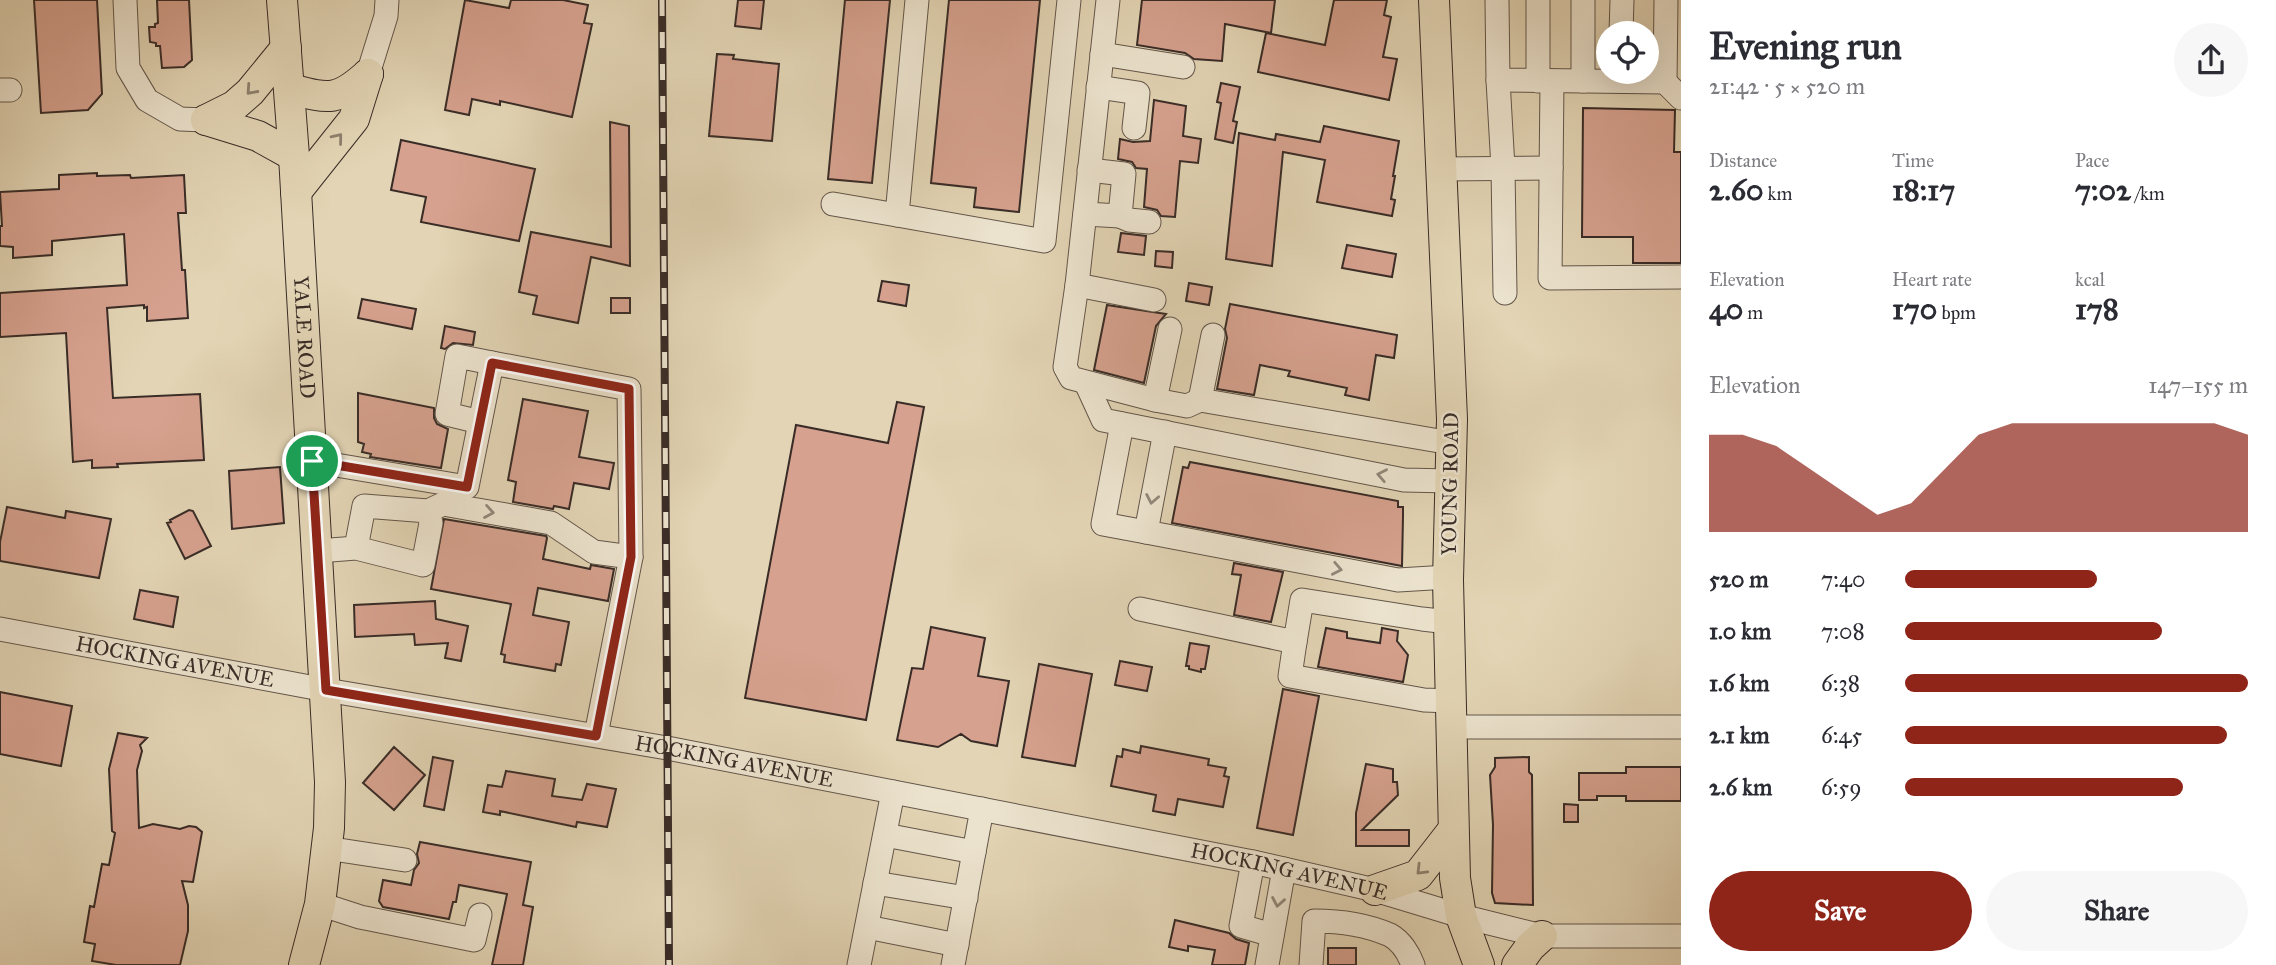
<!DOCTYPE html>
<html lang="en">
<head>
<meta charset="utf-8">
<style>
	:root { --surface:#fff; --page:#f7f7f7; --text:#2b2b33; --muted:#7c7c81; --accent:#8f2418 }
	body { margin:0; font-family:"IM FELL Great Primer",serif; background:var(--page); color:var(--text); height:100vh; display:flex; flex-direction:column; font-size:26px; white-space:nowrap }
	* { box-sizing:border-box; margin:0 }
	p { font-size:23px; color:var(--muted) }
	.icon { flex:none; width:38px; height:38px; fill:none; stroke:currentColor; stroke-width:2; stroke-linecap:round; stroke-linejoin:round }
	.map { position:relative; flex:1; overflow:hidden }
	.panel { display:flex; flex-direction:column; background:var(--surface); width:595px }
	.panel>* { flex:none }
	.fabs { position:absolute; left:1596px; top:21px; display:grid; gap:14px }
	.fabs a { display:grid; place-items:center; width:63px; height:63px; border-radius:50%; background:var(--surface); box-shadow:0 7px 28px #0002; font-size:35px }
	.pin { position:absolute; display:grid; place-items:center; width:60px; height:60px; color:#fff; margin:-30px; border:4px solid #fff; border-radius:50%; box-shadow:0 2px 7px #0007 }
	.round { display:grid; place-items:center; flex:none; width:74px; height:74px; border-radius:37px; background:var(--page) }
	.headline { display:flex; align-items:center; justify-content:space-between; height:119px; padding:0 28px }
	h1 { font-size:38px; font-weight:700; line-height:52px }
	.stats { display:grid; grid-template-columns:repeat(3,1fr); gap:10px; height:119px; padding:7px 28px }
	.stats div { display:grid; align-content:center }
	.stats b { font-size:30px; font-weight:700 }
	.stats small { font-size:19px; font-weight:400 }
	.stats p { font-size:19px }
	.chart { height:196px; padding:14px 28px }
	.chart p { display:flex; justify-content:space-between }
	.chart svg { width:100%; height:126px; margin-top:7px; fill:var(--accent); opacity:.7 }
	.button { display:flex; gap:14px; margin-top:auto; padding:14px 28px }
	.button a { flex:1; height:80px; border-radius:42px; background:var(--accent); color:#fff; font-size:28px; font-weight:700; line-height:80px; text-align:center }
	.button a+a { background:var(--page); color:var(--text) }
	ul { padding:0 28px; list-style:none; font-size:23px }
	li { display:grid; grid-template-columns:112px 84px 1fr; align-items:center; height:52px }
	li i { height:18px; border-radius:9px; background:var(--accent) }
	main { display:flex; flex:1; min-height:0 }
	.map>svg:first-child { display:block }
	.building { fill:#d6a18e; stroke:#392c27; stroke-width:2 }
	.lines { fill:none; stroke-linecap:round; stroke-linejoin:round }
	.minor-casing { stroke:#63564a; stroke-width:25 }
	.major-casing { stroke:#392c27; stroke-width:32 }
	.minor { stroke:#ece3ce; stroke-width:23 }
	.major { stroke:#e2d4b4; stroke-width:30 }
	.rail-casing { stroke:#392c27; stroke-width:8 }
	.rail { stroke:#ece3ce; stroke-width:5; stroke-dasharray:16; stroke-linecap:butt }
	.oneway { stroke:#8e806e }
	.oneway2 { stroke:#92887a }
	.route-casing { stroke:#fff; stroke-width:14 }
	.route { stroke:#8f2418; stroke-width:9 }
	.labels { text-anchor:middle; stroke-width:5; stroke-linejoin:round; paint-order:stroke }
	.street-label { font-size:21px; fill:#392c27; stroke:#ece3ce }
</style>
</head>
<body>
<main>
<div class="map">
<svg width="1681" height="965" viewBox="0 0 1681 965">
	<rect width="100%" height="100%" fill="#e2d4b4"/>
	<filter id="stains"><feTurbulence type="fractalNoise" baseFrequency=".00286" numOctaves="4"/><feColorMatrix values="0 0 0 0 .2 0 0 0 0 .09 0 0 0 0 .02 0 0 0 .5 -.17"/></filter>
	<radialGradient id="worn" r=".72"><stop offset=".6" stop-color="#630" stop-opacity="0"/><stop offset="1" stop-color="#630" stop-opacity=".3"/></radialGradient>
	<path class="building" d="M34,0h63l5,94 -14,16 -47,3z
		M157,0h32l3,60 -8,7 -22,1 -2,-22h-4v-3l-6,-1 -1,-15h6v-3l3,-1z
		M465,0l44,8 2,-8h52l25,5 -4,18 8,1 -20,93 -72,-16v4l-28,-6 -3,16 -24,-5z
		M738,0h26l-3,29 -26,-3z
		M845,0h45l-18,183 -44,-4z
		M949,0h91l-21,212 -45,-5 2,-19 -45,-5z
		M1142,0h133l-4,33 -46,-9 -3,37 -28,-2 -9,-6 -48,-8z
		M1334,0h53l-3,15 7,2 -8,40 14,2 -8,41 -131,-28 8,-39 59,12z
		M717,54l17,1 -1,4 46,5 -7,77 -63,-5z
		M1221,83l19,4 -7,34 4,1 -4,21 -18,-4 6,-36 -4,-1z
		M1154,100l32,6 -3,30 18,3 -3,24 -18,-2 -5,56 -14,-1 -4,-6 -13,-3 3,-38 -11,-1 -4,-6 -14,-3 2,-20 13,3 17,-1z
		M1583,108l92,2 -1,42h7v111h-48v-26h-51z
		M610,122l19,4 1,140 -39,-9 -13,66 -45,-9 4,-18 -18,-4 12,-60 80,15z
		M1324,126l75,15 -6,35h2l-4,23 4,1 -3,16 -75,-14 8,-42 -42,-8 -11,114 -46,-7 13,-126 36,7 1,-6 44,8z
		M401,140l134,29 -16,72 -98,-19 5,-25 -35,-7z
		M97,173v3l33,-1 1,3 53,-3 2,38h-8l4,57h3l3,48 -41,3v-14l-3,1v-3l-37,3 6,90 87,-4 4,66 -87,4 1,3 -26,1v-8l-19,2 -7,-129 -66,4v-44l127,-8 -3,-51 -72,7v14l-39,3v-11l-13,-1v-20h2l-2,-34 59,-3v-14z
		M1121,233l25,3 -2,19 -26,-3z
		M1347,245l49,9 -4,23 -50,-9z
		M1156,251l17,1 -1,16 -17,-2z
		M882,281l27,4 -3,21 -28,-5z
		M1189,283l23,4 -3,18 -23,-4z
		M611,298h19v15h-19z
		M362,299l54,10 -4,20 -54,-11z
		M1230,304l167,31 -3,23 -18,-3 -7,45 -24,-5 2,-7 -59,-12 2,-5 -30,-6 -6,30 -37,-6 10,-51 -2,-9z
		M1107,305l59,9 -10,12 -12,57 -50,-13z
		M445,326l30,6 -2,13 -20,-2 -8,6 -4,-1z
		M358,393l76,15v10l3,6 11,5 -7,39 -71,-11 1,-3 -9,-2 2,-8 -6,-2z
		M523,399l65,12 -9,46 35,6 -5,26 -35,-6 -5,26 -15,-3 -1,3 -40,-7 3,-20 -8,-2z
		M897,402l27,5 -58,313 -121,-22 51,-273 92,18z
		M1190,462l208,39v6h5v9l-1,50 -230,-43 11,-56 5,1z
		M280,467l4,56 -52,6 -3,-58z
		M7,507l58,11 1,-7 45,8 -12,59 -99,-17v-19z
		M189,510l4,1 18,35 -26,13 -18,-36 4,-1 -1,-2z
		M444,519l102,17 1,2 -4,21 47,10 1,-4 23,4 -6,32 -70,-13 -5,27 36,7 -8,43 -5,-1 -1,7 -51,-9 1,-7 -4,-1 10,-50 -80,-15z
		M1234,563l49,9 -12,50 -37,-7 7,-40 -9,-1z
		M140,590l38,7 -5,30 -39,-8z
		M435,601l1,18 32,7 -7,35 -16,-3 3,-15 -33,2 -1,-11 -59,3 -1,-32z
		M931,627l54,11 -7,38 31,5 -12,65 -26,-5 -10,-7 -23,13 -41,-7 15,-72 11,1z
		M1326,628l21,4v6l33,5 2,-15 16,3 -1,10 11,14 -5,27 -85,-15z
		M1190,643l19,3 -4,23h-4v3l-12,-3v-3h-3z
		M1120,661l32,6 -5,24 -32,-6z
		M1039,664l53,10 -17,92 -53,-9z
		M1283,689l36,7 -26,139 -36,-7z
		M0,692l72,14 -11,60 -61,-12z
		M118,733l29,5 -7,7 2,6 -5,19 2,58 14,-4 27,5 9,-3 7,1 6,5 -9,50 -11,-1 6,24v26l-8,34h-64l-24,-4 3,-17 -11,-2 6,-36 4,1 8,-43 7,1 6,-32 -3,-2 -3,-62z
		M1141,746l68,13 -1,6 18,3 -2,8 5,1 -6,30 -45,-8 -3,16 -22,-4 3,-16 -45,-9 6,-30 5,1 1,-8 17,4z
		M394,747l31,28 -31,35 -31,-27z
		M433,757l20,4 -9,49 -20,-4z
		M1529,757v15l3,3 1,130 -38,-2 -3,-10 1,-68 -3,-50 5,-8v-9z
		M1366,764l27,5v13h4l1,13 -36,35h47v16h-53v-33z
		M1626,767h55v34h-55v-5h-29v4h-18v-27h47z
		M506,771l49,8 -3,17 30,4 5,-16 29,5 -9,38 -30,-5 -1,5 -76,-16v4l-17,-3 5,-27 14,2z
		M1564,804l14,1v17h-14z
		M420,842l111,20 -8,43 10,2 -10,58h-31l15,-71 -48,-9 -3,17h-3l-4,17 -66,-12 -4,-6 4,-21 28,5 3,-15 5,-7 -2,-9z
		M1175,920l54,13 7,6 13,4 -4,22h-33l3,-15 -27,-4v5l-19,-4z
		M1328,948h28v17h-28z"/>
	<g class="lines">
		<g class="minor-casing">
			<g id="minor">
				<path d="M125,0l3,68 19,32 33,19 26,1"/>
				<path d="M917,0l-20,215 147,26 25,-241"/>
				<path d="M1108,0l-31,285 -12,82 6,11 84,22 15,-71"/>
				<path d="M1497,0l1,80 167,2 1,-82"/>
				<path d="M1538,0v81"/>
				<path d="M1621,33l1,-33"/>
				<path d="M1102,54l81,13"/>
				<path d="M368,74l18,-58 1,-16"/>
				<path d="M1498,80l5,88 2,125"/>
				<path d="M1552,81l-2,197 131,-1"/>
				<path d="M1583,81v-81"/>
				<path d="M1665,82l16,16"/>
				<path d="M1098,87l40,6 -4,35"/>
				<path d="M0,90h10"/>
				<path d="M1442,169l109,-1"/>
				<path d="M833,204l64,11"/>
				<path d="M1085,214l35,2 4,-42 -35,-4"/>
				<path d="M1120,216l9,4 20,2"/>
				<path d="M1077,285l77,15"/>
				<path d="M1086,383l17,37 301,60 46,1"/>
				<path d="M1155,400l32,6 13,-6 13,-65"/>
				<path d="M1200,400l251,43"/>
				<path d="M480,422l-33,-8 10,-58 35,7"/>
				<path d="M1122,424l-19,100 43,8"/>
				<path d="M1165,432l-19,100 252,48 50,-3"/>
				<path d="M312,461l155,26 25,-124 137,26 2,168"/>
				<path d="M428,511l15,-7 108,19 43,29 37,5 -35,178"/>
				<path d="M318,551l38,-3 8,-42 64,5 3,12 -8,42 -67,-17"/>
				<path d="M1140,609l155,33 7,-42 120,19 27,3"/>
				<path id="s1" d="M0,629l326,61 341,58 586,114 122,28 86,26 81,20h139"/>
				<path d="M1295,642l-5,34 134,24 27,1"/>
				<path d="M1452,727h229"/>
				<path d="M885,835l89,17"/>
				<path d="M326,848l79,12"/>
				<path d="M1253,862l-12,64 31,9"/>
				<path d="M875,883l91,15"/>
				<path d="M320,904l40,13 114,23 6,-25"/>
				<path d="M867,927l90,18"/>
				<path d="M859,965l34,-173"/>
				<path d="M953,965l29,-156"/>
				<path d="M1267,965l17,-96"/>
				<path d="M1311,965l3,-44c25,0 53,4 76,14 11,6 19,19 23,30"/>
			</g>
		</g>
		<g class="major-casing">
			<g id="major">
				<path id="s2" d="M282,0l12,156 36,626 -1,46 -9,76 -16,61"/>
				<path d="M1434,0l18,419 -4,161 7,298 6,38 18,49"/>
				<path d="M290,89c39,10 47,13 78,-15"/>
				<path d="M206,120l28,-14 16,-14 36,-44"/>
				<path d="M206,120l52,16 36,20"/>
				<path d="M296,192l58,-73 14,-45"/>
				<path d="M1375,890l43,-15 35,-45"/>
				<path d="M1517,965l13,-18 12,-11"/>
			</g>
		</g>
		<use href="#minor" class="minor"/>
		<use href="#major" class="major"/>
		<g class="rail-casing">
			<path id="rail" d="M662,0l7,965"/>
		</g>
		<use href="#rail" class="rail"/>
	</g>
	<defs><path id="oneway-chevron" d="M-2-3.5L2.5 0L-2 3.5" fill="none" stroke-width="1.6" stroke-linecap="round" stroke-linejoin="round" transform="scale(1.75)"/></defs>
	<g class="oneway">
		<use href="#oneway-chevron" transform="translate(251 90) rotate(132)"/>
		<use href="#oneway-chevron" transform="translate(338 138) rotate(-51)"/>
		<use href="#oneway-chevron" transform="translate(1421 870) rotate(135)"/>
	</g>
	<g class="oneway2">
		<use href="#oneway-chevron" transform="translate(1382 475) rotate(-169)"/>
		<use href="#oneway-chevron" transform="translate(1152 499) rotate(101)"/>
		<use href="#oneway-chevron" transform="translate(489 512) rotate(10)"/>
		<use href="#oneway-chevron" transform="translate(1337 569) rotate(11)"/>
		<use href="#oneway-chevron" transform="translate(1278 902) rotate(100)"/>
	</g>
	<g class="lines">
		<g class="route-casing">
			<path id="route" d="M492,363l137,26 2,168 -35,179 -270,-46 -14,-229 155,26z"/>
		</g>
		<use href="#route" class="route"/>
	</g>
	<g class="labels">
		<g class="street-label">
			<text dy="7" stroke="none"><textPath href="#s2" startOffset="338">YALE ROAD</textPath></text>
			<text transform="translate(1450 484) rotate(-89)" y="7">YOUNG ROAD</text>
			<text dy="7" stroke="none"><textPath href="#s1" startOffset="178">HOCKING AVENUE</textPath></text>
			<text dy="7" stroke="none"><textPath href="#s1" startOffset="746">HOCKING AVENUE</textPath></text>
			<text dy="7" stroke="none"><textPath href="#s1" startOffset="1312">HOCKING AVENUE</textPath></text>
		</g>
	</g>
	<rect width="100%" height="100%" filter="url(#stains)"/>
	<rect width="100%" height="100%" fill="url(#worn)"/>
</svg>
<div class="fabs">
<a><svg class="icon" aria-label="locate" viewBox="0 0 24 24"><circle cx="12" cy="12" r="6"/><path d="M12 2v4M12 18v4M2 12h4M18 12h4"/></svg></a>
</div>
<div class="pin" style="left:312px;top:461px;background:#1e9e55"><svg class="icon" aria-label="arrive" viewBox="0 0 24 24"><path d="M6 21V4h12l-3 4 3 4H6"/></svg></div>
</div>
<section class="panel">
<div class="headline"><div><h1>Evening run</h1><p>21:42 · 5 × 520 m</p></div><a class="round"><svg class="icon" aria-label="share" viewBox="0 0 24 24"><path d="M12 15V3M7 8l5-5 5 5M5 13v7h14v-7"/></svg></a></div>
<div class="stats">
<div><p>Distance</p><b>2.60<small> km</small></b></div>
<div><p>Time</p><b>18:17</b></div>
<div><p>Pace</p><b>7:02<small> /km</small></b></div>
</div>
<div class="stats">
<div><p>Elevation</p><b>40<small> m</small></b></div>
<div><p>Heart rate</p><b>170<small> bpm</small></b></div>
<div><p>kcal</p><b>178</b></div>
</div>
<div class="chart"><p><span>Elevation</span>147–155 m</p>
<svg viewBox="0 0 160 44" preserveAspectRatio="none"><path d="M0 44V10L10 10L20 14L30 22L40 30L50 38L60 34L70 22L80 10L90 6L100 6L110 6L120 6L130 6L140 6L150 6L160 10V44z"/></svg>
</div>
<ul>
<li><b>520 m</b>7:40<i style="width:56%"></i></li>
<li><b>1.0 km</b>7:08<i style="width:75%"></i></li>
<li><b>1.6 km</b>6:38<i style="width:100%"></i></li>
<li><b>2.1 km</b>6:45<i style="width:94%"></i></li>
<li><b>2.6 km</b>6:59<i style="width:81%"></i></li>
</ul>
<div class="button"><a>Save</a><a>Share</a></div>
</section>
</main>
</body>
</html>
